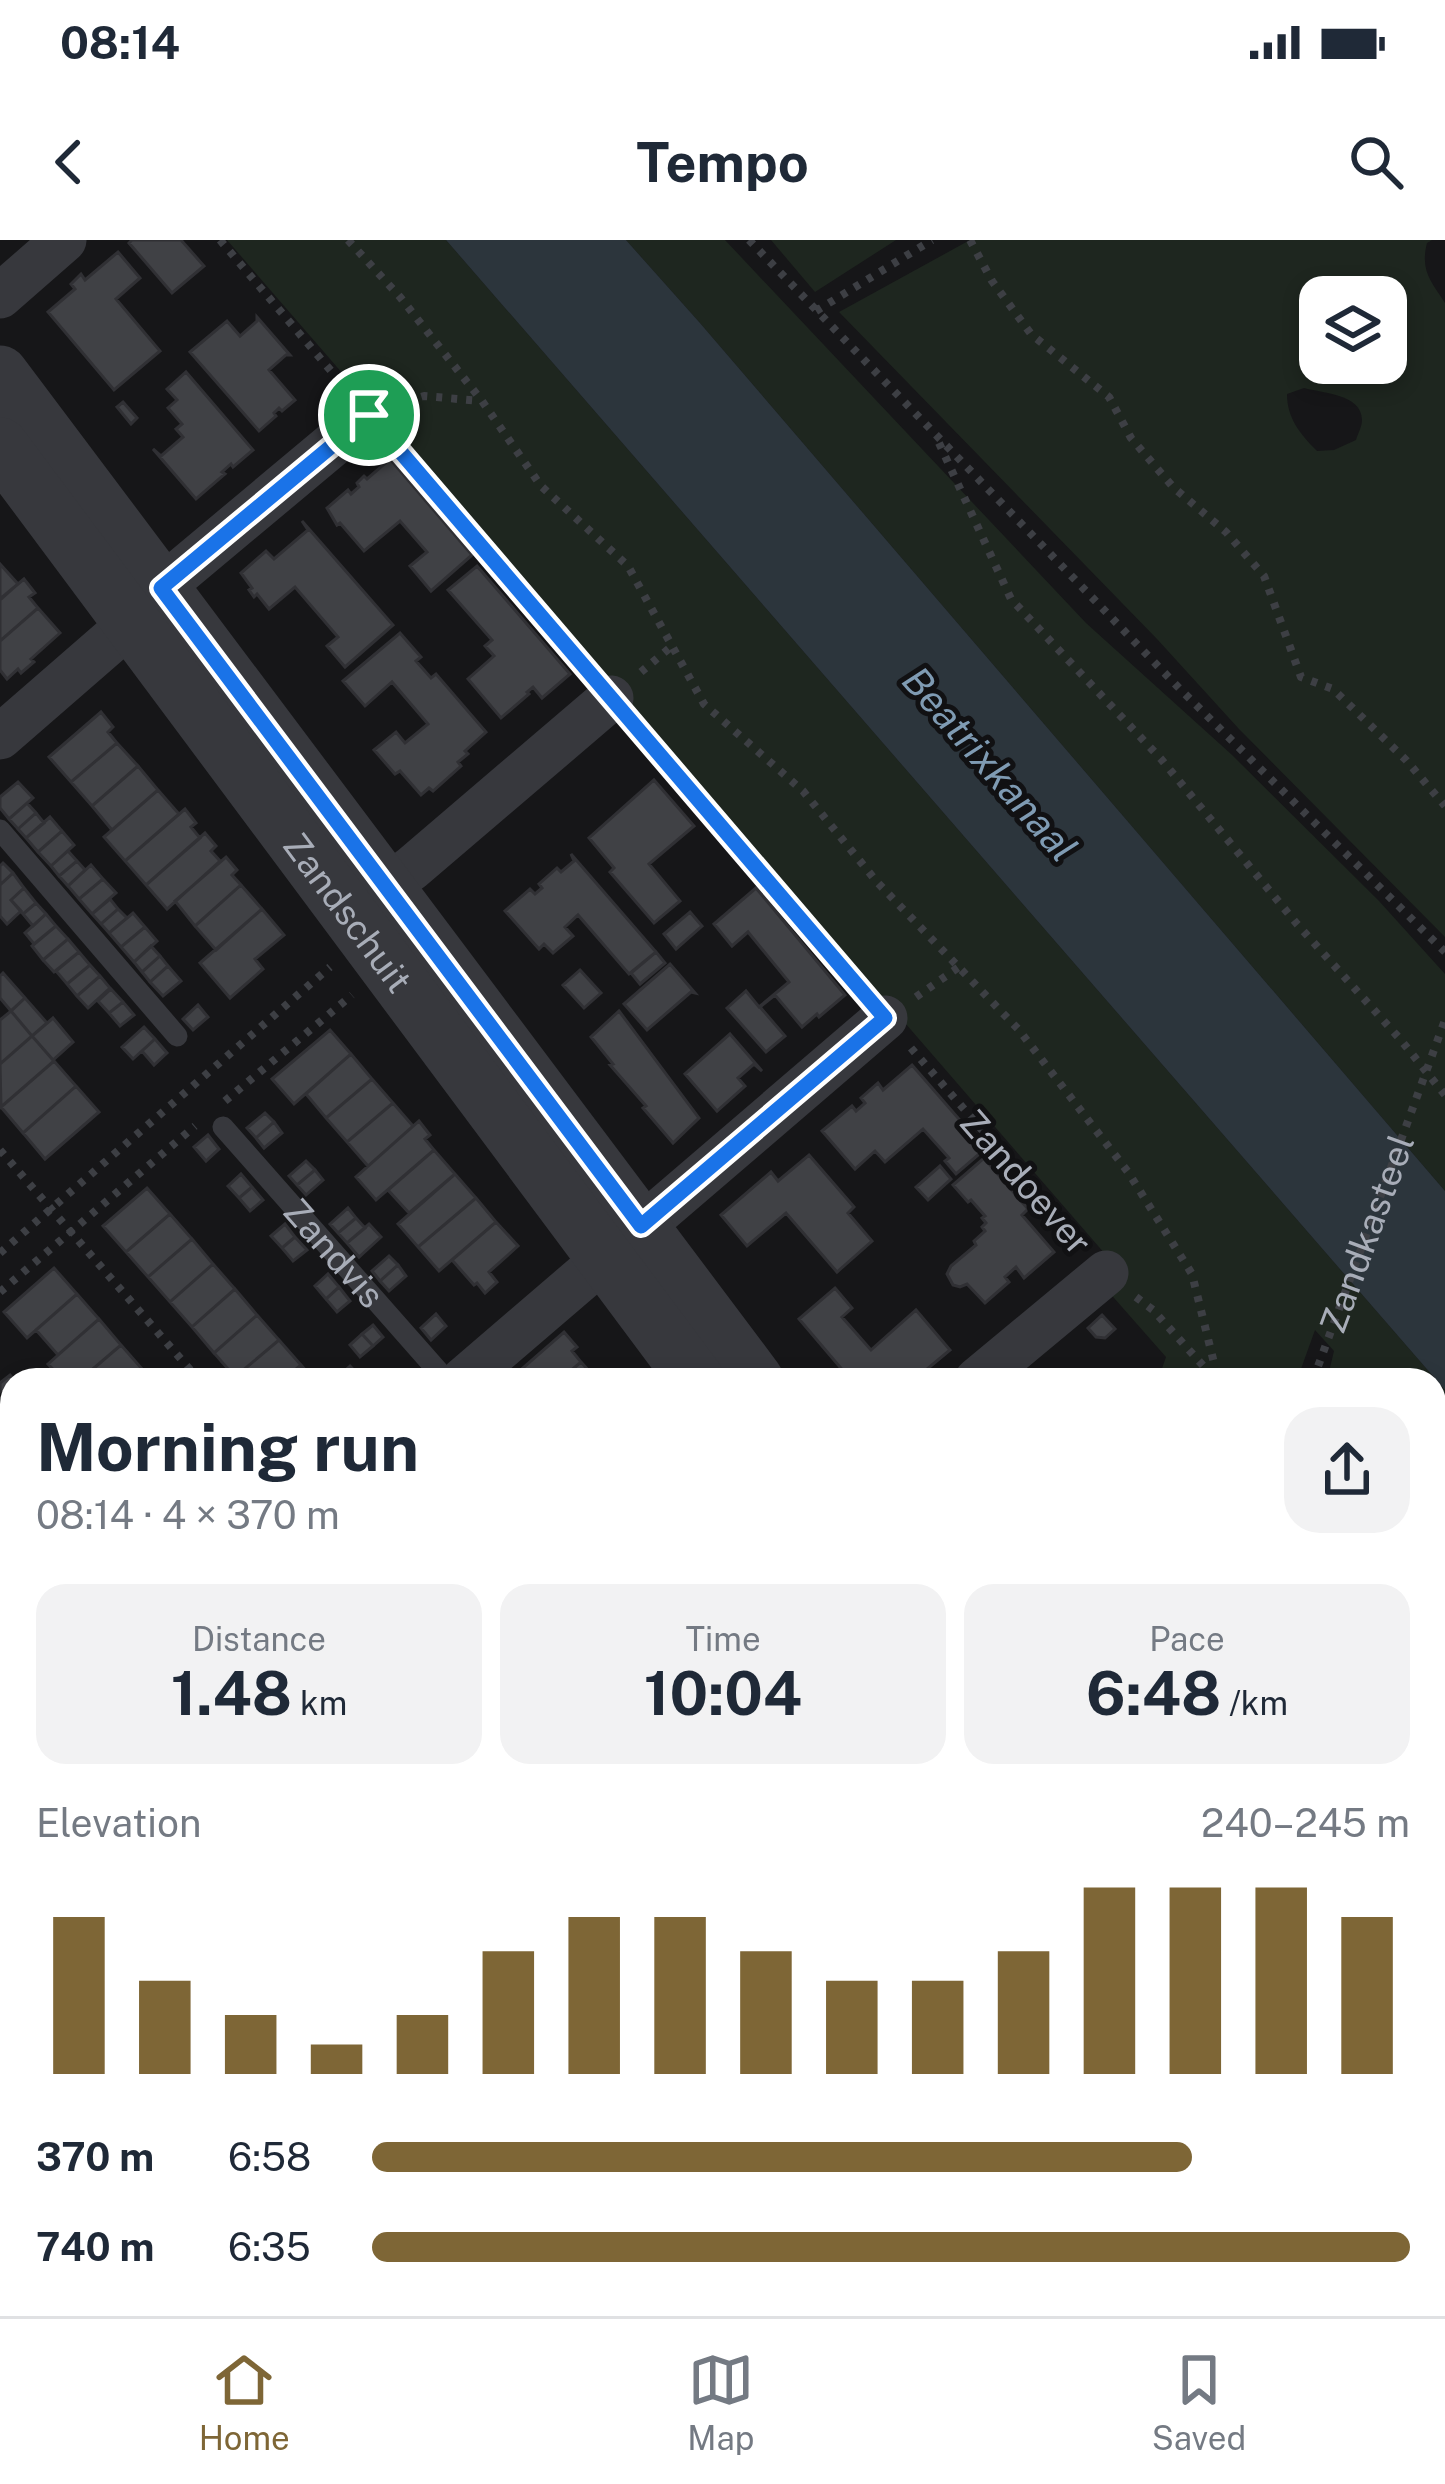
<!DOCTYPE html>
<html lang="en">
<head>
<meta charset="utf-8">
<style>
	:root { --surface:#fff; --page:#f2f2f3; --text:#1f2937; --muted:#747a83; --line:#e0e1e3; --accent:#7e6636 }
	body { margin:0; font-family:"Public Sans",sans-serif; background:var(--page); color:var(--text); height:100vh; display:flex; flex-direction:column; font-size:45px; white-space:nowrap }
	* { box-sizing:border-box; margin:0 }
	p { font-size:39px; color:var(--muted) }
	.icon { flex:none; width:66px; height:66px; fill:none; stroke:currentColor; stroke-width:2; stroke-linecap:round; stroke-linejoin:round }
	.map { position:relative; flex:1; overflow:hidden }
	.panel { position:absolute; left:0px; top:1128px; width:1446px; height:948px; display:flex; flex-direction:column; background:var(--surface); border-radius:36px 36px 0 0; box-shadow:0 6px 18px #0003 }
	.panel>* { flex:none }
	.controls { position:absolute; left:1299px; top:36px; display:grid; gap:24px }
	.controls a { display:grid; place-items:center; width:108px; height:108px; border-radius:24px; background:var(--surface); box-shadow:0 6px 18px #0003; font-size:60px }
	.pin { position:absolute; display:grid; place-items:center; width:102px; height:102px; color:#fff; margin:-51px; border:6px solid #fff; border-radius:50%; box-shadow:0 3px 12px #0007 }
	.round { display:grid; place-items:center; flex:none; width:126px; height:126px; border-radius:36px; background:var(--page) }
	.headline { display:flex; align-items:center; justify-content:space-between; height:204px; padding:0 36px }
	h1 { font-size:66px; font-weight:700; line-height:90px }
	.stats { display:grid; grid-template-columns:repeat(3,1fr); gap:18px; height:204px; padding:12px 36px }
	.stats div { display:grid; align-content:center; border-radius:30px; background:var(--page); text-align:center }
	.stats b { font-size:60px; font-weight:700 }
	.stats small { font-size:33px; font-weight:400 }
	.stats p { font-size:33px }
	.chart { height:336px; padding:24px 36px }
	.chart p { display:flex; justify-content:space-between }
	.chart svg { width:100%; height:216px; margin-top:12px; stroke:var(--accent); stroke-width:6 }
	ul { padding:0 36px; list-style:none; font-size:39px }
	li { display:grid; grid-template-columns:192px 144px 1fr; align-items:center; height:90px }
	li i { height:30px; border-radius:15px; background:var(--accent) }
	.status { display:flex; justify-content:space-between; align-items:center; height:84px; padding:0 60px; background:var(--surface); direction:ltr }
	.status svg { height:33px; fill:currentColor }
	header { display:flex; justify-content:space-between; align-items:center; height:156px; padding:0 36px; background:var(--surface); font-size:54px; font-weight:700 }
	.tabs { display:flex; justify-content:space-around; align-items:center; height:168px; border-top:3px solid var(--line); background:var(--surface); font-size:33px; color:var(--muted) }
	.tabs a { display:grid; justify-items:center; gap:6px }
	.tabs .current { color:var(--accent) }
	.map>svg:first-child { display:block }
	.green { fill:#1e261f; fill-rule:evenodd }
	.water { fill:#2c353c }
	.building { fill:#404145; stroke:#303034; stroke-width:3 }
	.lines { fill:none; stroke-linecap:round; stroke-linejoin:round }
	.path { stroke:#3d3f44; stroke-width:8; stroke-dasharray:6 9; stroke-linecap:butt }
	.service { stroke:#37383d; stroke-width:21 }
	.minor { stroke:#37383d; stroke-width:45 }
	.tertiary { stroke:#37383d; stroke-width:57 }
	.path-bridge { stroke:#3d3f44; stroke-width:8; stroke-dasharray:6 9; stroke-linecap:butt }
	.route-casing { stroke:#fff; stroke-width:24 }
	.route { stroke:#1a73e8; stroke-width:15 }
	.labels { text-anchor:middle; stroke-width:10; stroke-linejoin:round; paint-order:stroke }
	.street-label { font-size:36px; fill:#a8adb8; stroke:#111113 }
	.water-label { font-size:39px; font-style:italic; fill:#7f9bb3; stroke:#111113 }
</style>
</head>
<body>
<div class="status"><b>08:14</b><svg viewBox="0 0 49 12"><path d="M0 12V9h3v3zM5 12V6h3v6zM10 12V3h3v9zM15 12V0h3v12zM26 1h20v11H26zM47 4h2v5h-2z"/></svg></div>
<header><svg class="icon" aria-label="back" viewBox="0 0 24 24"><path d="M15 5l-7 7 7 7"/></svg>Tempo<svg class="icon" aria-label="search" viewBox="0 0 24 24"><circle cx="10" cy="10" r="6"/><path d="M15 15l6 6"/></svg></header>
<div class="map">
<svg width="1445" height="2076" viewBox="0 0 1445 2076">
	<rect width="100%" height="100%" fill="#161618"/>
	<path class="green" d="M227,0h219l999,1150v139l-11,-12v-137h-107l7,-29 -19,-21 -18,50h-139l8,-23 -59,-67 18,-13z
		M626,0h99l361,383 145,131 148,147 66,73v217l-745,-868z
		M771,0h125l-81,52z
		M970,0h462l-5,3c-7,28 4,38 18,60v634l-206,-208 -82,-90 -318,-327zM1320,57h66v66h-66zM1304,148c18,5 58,6 58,32 0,7 -4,13 -6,20l-22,10 -17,1c-17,-17 -30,-33 -30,-57z
		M12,1575v230l-12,-14v-206z
		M544,2064h122l-4,12h-132z
		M781,2064h111l-5,12h-96z
		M1010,2064h214l-17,12h-201z
		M1320,2064h81l9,12h-81z"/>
	<path class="water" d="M446,0h180l74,83 745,868v199z"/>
	<path class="building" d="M132,0h49l23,26 -32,27 -43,-50z
		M118,12l22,26 -24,21 44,52 -46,39 -66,-78 27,-23 -4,-5 10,-10 4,6z
		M257,77l33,38h-4l-17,15 26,30 -13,11 -3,-3 -5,5 2,3 -17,15 -69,-79 37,-31 13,15 17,-15z
		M186,132l67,78 -20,17 -2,-3 -9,8 3,2 -29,25 -43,-50 8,7 22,-19 -7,-8 6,-5 -14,-16 9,-8 -10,-11z
		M123,162l14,16 -6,6 -14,-17z
		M390,219l82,96 -41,36 -21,-25 17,-14 -27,-31 -36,30 -24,-28 -3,2 -10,-17 21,-18 3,4 8,-7 -2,-4 7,-7 3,3z
		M302,281l91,104 -48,42 -18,-21 11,-9 -43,-50 -26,22 -12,-15 -3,3 -5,-7 3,-2 -11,-15 25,-22 8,8 34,-29z
		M0,324l18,20 -18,16z
		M477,326l93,108 -28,24 -9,-11 -6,5 2,2 -28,24 -33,-39 26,-23 -9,-10 7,-6 -44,-50z
		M24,339l11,14 -6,4 9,11 -38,33v-42z
		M38,368l22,25 -29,26 3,3 -13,11 -3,-4 -11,10 -7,-9v-29z
		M400,393l21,24 -5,4 15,17 5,-4 50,58 -21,19 3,3 -10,8 3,4 -28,25 -4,-3 -8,7 -21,-24 -5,3 -21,-24 22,-18 9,11 23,-19 -36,-42 -27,24 -22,-25z
		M101,472l12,15 -5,5 9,11 -46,39 -22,-25z
		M117,503l21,23 -46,40 -21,-24z
		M138,526l20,24 -46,40 -20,-24z
		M654,540l40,46 -45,38 31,37 -26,22 -44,-51 4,-4 -25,-30z
		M18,542l15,16 -24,21 -9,-11v-11z
		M158,550l21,24 -54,47 -21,-24z
		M27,563l9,10 -18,16 -9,-10z
		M185,569l11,14 -5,4 9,11 -54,47 -21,-24z
		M36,573l8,10 -18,15 -8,-9z
		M50,577l12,14 -24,21 -12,-14z
		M62,591l12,14 -23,21 -13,-14z
		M205,593l11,13 -5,5 9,10 -53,48 -21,-24z
		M68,611l9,10 -18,15 -8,-10z
		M571,614l85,98 -27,22 -51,-59 -13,12 8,9 -20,17 -9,-9 -5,5 -34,-38 25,-22 5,5 7,-6 -3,-4 18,-16 4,4 13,-11z
		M226,617l11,13 -5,5 9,10 -46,41 -20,-25z
		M77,621l8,9 -17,16 -9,-10z
		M3,623l10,10 -13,12v-19z
		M91,625l12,14 -24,20 -11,-13z
		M13,633l11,15 -13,12 10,11 -14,13 -7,-8v-31z
		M103,639l13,14 -24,21 -13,-15z
		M241,645l21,24 -46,41 -21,-24z
		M24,648l12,15 -13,11 -12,-14z
		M756,648l89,107 -26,22 -2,-3 -15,13 -27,-32 -15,12 25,29 -19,16 -39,-44 19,-17 13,16 30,-25 -41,-50 -16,14 -18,-22z
		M110,659l8,10 -17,15 -9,-10z
		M36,663l10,11 -13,12 -10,-12z
		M118,669l9,9 -18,15 -8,-9z
		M262,669l22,26 -29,24 8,10 -33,29 -30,-35z
		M690,672l12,14 -26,23 -12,-15z
		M133,673l12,14 -24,20 -12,-14z
		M46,674l10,12 -22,18 -9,-11z
		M56,686l12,13 -25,21 -11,-14z
		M145,687l12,14 -23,21 -13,-15z
		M68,699l11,13 -25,20 -11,-12z
		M151,706l9,10 -18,16 -8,-10z
		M79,712l11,13 -23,19 -11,-13z
		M656,712l9,11 -25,21 -9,-11z
		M160,716l8,10 -18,16 -8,-10z
		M670,724l25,29 -4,-1 -44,38 -23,-26z
		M90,725l10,11 -23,20 -10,-12z
		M168,726l13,15 -18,15 -13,-14z
		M580,730l21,23 -17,15 -21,-23z
		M3,733l22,25 -14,13 -11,-13v-22z
		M100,736l10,12 -22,20 -11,-12z
		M111,749l12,13 -14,11 -11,-12z
		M25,758l22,25 -15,13 -21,-25z
		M123,762l11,13 -14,11 -11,-13z
		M198,765l10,12 -15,13 -10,-11z
		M11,771l21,25 -32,28v-44z
		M619,771l80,107 -26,25 -30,-35 3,-2 -36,-41 3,-1 -22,-27z
		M53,778l20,24 -20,18 -21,-24z
		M144,787l11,12 -22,20 -11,-12z
		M330,790l21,24 -57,50 -22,-25z
		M730,794l32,37 -8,-7 -16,14 7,8 -28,25 -32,-37z
		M32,796l22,25 -53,46 -1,-43z
		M155,799l12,14 -13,12 -12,-14z
		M351,814l21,25 -46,39 -20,-24z
		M54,821l22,25 -53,47 -22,-26z
		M912,825l73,84 -29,25 -11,-13 4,-3 -26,-29 -38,33 -10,-11 -20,18 -33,-38 30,-25 4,5 9,-8 -4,-5 17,-15 5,7z
		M372,839l21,24 -46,39 -21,-24z
		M76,846l23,26 -54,47 -22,-26z
		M393,863l20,23 -45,40 -21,-24z
		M265,873l9,9 -18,16 -9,-10z
		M419,881l11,14 -5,4 9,11 -58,50 -20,-23z
		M274,882l8,11 -18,15 -8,-10z
		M208,895l11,14 -13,12 -12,-14z
		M434,910l21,24 -46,39 -21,-23z
		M809,915l45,52 -6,6 24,28 -35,31 -51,-59 -39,33 -26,-31 50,-43 7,9z
		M984,918l44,51 -6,6 32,37 -30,26 -8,-11 -11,10 4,5 -24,21 -18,-19 -7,3 -7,-2 -6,-11 4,-8 25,-21 -2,-4 11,-10 -3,-4 4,-4 -4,-5 3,-2 -14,-16 -3,2 -15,-17z
		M306,921l9,9 -18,15 -8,-9z
		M940,926l11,13 -23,21 -12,-13z
		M315,930l8,10 -17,15 -9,-10z
		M241,934l11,13 -13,11 -11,-12z
		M455,934l21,24 -58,49 -20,-23z
		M252,947l11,13 -13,11 -11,-13z
		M147,948l23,26 -44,38 -23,-26z
		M476,958l20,24 -57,49 -21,-24z
		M348,968l8,10 -18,15 -8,-9z
		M170,974l22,25 -44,38 -22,-25z
		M356,978l9,10 -18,15 -9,-10z
		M496,982l22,24 -29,26 8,10 -12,11 -8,-10 -3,2 -22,-25z
		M285,984l10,13 -13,11 -11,-12z
		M369,984l12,13 -22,20 -12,-14z
		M295,997l12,13 -14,11 -11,-13z
		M192,999l21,25 -43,38 -22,-25z
		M389,1016l9,9 -18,16 -8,-10z
		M213,1024l22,25 -43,38 -22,-25z
		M398,1025l8,11 -17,15 -9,-10z
		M54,1028l23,26 -50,44 -23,-26z
		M328,1034l11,13 -13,12 -11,-13z
		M339,1047l11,14 -13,11 -11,-13z
		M835,1048l17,20 -10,9 29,33 45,-40 34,40 -36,30h-10l-4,-4 -4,4h-45l-52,-61z
		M235,1049l22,26 -43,38 -22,-26z
		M77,1054l22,25 -41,36 -22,-25z
		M436,1074l10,12 -15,14 -10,-12z
		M257,1075l22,25 -44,37 -21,-24z
		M1102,1075l13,14 -10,9 -9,-1 -8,-9z
		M99,1079l22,26 -41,35h-17l-15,-16z
		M373,1085l10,12 -10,9 -11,-12z
		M564,1092l13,15 -5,4 9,11 -21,18h-51z
		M362,1094l11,12 -13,11 -10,-12z
		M279,1100l22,25 -18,15h-45l-3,-3z
		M121,1105l22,25 -12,10h-51z
		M581,1122l16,18h-37z
		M301,1125l13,15h-31z
		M350,1126l13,14h-28z
		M10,1135l4,5h-2v15l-5,4 -7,-9v-7z
		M5,1337l7,9v29l-12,11v-45z
		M12,1375v44l-7,6 -5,-5v-34z
		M1434,1486l11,4v224l-11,-4z
		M12,1891v47l-7,6 -5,-6v-38z
		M0,2064l9,10 12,-10h25l11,12h-49z
		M46,2064h47l10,12h-46z
		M232,2064l10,12h-25l14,-12z
		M232,2064h24l-14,12z
		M325,2064h72l10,12h-72z
		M397,2064h25l-13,12z
		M746,2064h20l4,4 -8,8h-6z"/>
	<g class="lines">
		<path class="path" d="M220,0l123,145
			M348,0l52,57 82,104 59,85 87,80 76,138 99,87 74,91 142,148 109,142 64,102 26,105
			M749,0l429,447 267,265
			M970,0l22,41 39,53 78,63 22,41 42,49 53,45 38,44 37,101 32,12 73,71 39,46
			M816,71l116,-71
			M407,161l17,-5 57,5
			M392,202l193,226
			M939,203l72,156 150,160 136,165 103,115 45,56
			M641,432l31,-26
			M638,489l220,258
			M916,757l43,-30
			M911,808l171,197
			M225,861l127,-106
			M0,910l199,230
			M0,1013l330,-286
			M0,1052l195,-166
			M1136,1057l17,13 63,70
			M1434,1283l11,18
			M1434,1443l11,5
			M0,1466l12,13
			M208,2076l14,-12
			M1142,2076l5,-12"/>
		<g class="service">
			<path d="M0,590l177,206"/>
			<path id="s1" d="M223,887l223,253"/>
			<path d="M0,1189l12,14"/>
		</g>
		<path class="minor" d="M0,56l64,-56
			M0,497l130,-113 31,-36 208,-174
			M362,665l50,-37 199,-170
			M463,1140l422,-362
			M977,1140l129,-107
			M0,1542l12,-10
			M0,1808l12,14
			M0,1995l12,-10
			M1434,2019l11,15
			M510,2076l14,-12
			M686,2076l5,-12"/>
		<g class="tertiary">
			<path d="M0,134l755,1006"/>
			<path id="s2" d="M0,206l696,934"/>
			<path d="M934,2076l4,-12"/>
		</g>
		<path class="path-bridge" id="s3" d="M1313,1140l132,-360"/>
	</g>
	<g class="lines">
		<g class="route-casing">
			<path id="route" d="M369,175l516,603 -244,208 -480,-638z"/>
		</g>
		<use href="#route" class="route"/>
	</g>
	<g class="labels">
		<g class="street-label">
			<text dy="13" stroke="none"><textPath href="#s2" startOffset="582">Zandschuit</textPath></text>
			<text transform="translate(1026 942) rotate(49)" y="13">Zandoever</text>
			<text dy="13" stroke="none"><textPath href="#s3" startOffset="156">Zandkasteel</textPath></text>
			<text dy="13" stroke="none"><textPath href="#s1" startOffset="168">Zandvis</textPath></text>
		</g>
		<g class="water-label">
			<text transform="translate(990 524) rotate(49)" y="14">Beatrixkanaal</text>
		</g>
	</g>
</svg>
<div class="controls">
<a><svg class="icon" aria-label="layers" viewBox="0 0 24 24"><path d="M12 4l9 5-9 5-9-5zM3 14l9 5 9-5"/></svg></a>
</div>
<div class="pin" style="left:369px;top:175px;background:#1e9e55"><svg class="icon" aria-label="arrive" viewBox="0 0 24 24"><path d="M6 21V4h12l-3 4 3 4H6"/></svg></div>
<section class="panel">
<div class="headline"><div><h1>Morning run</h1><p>08:14 · 4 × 370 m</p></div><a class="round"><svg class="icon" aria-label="share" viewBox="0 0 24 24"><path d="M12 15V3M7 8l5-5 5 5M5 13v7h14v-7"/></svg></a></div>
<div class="stats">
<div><p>Distance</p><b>1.48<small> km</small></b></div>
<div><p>Time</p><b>10:04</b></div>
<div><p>Pace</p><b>6:48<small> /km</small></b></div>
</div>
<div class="chart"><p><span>Elevation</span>240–245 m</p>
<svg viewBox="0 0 160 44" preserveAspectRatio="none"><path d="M5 44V12M15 44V25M25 44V32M35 44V38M45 44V32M55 44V19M65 44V12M75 44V12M85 44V19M95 44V25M105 44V25M115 44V19M125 44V6M135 44V6M145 44V6M155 44V12"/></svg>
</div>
<ul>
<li><b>370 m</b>6:58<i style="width:79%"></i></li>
<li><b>740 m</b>6:35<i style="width:100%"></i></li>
</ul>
</section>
</div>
<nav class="tabs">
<a class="current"><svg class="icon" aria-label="home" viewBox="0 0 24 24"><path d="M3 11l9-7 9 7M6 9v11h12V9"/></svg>Home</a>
<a><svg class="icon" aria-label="map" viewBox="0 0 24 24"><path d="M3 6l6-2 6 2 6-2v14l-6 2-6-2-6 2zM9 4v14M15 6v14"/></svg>Map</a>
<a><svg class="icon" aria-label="saved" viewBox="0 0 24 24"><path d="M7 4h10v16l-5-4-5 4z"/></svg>Saved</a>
</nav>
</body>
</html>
